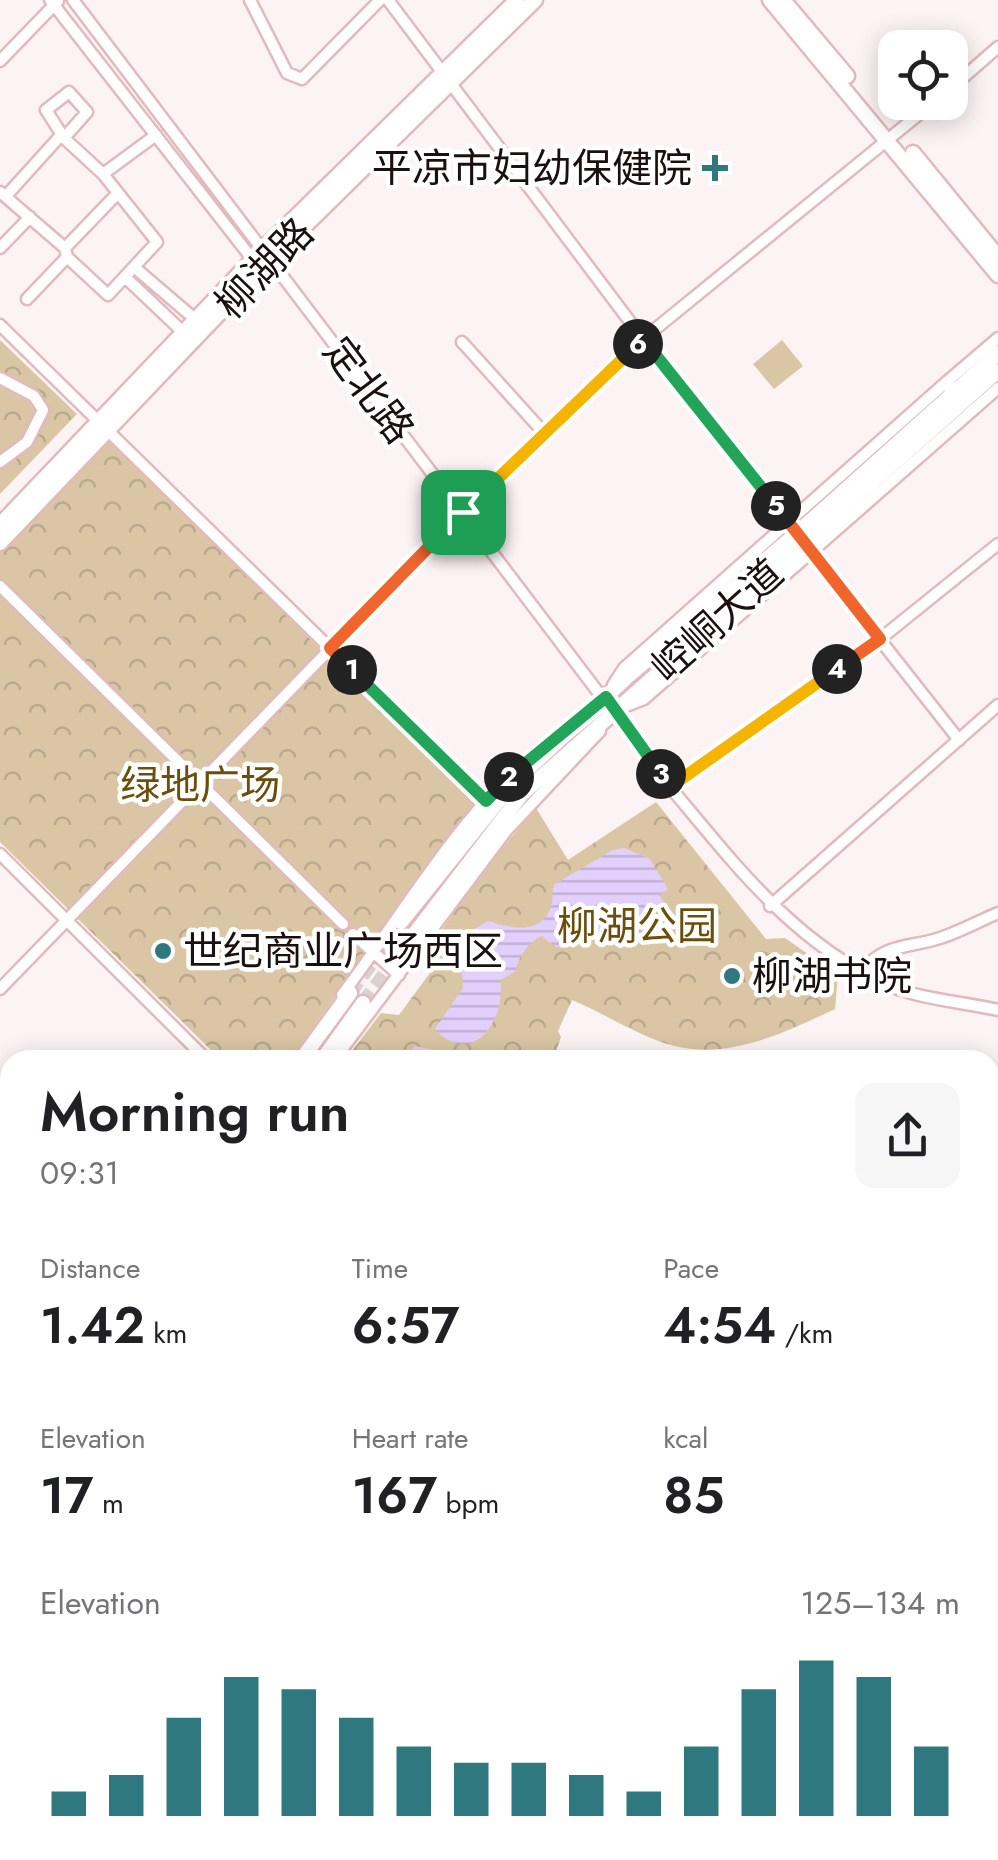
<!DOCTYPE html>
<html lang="en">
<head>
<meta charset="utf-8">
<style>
	:root { --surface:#fff; --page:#f6f6f6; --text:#202124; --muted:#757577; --accent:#30787f }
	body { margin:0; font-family:Jost,"Noto Sans SC",sans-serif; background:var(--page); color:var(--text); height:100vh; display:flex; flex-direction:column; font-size:38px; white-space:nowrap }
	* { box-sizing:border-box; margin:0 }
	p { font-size:32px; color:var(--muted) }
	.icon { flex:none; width:55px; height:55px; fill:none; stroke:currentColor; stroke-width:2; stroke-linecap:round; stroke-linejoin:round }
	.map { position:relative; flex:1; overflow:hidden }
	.panel { position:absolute; left:0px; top:1050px; width:1000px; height:810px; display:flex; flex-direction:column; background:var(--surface); border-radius:30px 30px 0 0; box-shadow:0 5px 25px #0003 }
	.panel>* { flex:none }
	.tools { position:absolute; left:878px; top:30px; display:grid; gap:20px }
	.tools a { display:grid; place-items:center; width:90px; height:90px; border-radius:20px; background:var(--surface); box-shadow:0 5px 25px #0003; font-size:50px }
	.pin { position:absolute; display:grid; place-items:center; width:85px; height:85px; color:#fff; margin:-42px; border-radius:20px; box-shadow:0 5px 15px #0006 }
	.km { position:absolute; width:50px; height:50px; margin:-25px; border-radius:50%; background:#222; color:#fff; font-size:28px; line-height:50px; text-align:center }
	.round { display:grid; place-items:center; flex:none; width:105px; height:105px; border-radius:20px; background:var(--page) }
	.headline { display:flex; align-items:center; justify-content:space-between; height:170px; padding:0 40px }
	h1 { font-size:55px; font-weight:600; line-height:75px }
	.stats { display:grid; grid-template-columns:repeat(3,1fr); gap:15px; height:170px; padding:10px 40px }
	.stats div { display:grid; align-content:center }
	.stats b { font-size:50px; font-weight:600 }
	.stats small { font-size:28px; font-weight:400 }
	.stats p { font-size:28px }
	.chart { height:280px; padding:20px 40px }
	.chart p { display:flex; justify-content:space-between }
	.chart svg { width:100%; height:180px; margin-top:10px; stroke:var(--accent); stroke-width:6 }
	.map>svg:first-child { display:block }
	.park { fill:url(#park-crowns) }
	.pitch { fill:#dac6a4 }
	.water { fill:url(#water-rules) }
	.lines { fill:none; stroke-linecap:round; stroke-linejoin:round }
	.major-tunnel { stroke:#dad1d2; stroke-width:14; stroke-dasharray:14 7; stroke-linecap:butt }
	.minor-casing { stroke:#e2babd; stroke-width:15 }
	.major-casing { stroke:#e2babd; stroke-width:19 }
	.minor { stroke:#fff; stroke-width:10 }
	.major { stroke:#fff; stroke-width:14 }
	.split-1-casing { stroke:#fff; stroke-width:20 }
	.split-2-casing { stroke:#fff; stroke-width:20 }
	.split-3-casing { stroke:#fff; stroke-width:20 }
	.split-4-casing { stroke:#fff; stroke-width:20 }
	.split-5-casing { stroke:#fff; stroke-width:20 }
	.split-6-casing { stroke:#fff; stroke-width:20 }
	.split-7-casing { stroke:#fff; stroke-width:20 }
	.split-1 { stroke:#f0652b; stroke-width:12 }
	.split-2 { stroke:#22a559; stroke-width:12 }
	.split-3 { stroke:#22a559; stroke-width:12 }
	.split-4 { stroke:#f5b400; stroke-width:12 }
	.split-5 { stroke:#f0652b; stroke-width:12 }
	.split-6 { stroke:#22a559; stroke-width:12 }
	.split-7 { stroke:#f5b400; stroke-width:12 }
	.poi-dot { fill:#30787f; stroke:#fff; stroke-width:4 }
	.labels { text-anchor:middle; stroke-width:9; stroke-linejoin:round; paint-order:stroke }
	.poi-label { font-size:40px; fill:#1c0f10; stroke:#fff; text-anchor:start }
	.street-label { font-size:40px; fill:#1c0f10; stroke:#fff }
	.park-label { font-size:40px; fill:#6c4e0b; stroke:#fff }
</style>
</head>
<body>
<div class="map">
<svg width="998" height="1860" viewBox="0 0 998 1860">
	<defs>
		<pattern id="park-crowns" width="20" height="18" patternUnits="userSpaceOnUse" patternTransform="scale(2.5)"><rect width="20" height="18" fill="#dac6a4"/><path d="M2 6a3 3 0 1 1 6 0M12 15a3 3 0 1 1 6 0" fill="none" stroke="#baa98c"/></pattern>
		<pattern id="water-rules" width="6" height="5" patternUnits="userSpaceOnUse" patternTransform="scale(2.5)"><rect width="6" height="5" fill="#e3cffb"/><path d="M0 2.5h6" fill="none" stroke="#c2b1d6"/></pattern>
	</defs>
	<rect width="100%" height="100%" fill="#fcf3f4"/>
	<path class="park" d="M0,340l77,74 -77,80z
		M108,439l367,363 -185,258h-69l-221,-218v-293z
		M656,802l110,137 19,-1 53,37 -3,34c-53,25 -112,54 -171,34 -32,-11 -61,-30 -92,-43l-14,31 3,6 -8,23h-208l36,-47 18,2 36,-49 -6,-18 57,-81 50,-59 32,52z"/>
	<path class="pitch" d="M782,340l21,26 -29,23 -21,-25z
		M10,1836v14h17l12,10h-39v-12z"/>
	<path class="water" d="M624,848l26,11 18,30 -9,6 5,7 -14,11 7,11c-22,19 -39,16 -66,16 -24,0 -24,20 -49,-4 -12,4 -25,23 -26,35l-16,9c7,40 -29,90 -65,49l28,-41 -2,-27 12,-31 15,-9c23,7 52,15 63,-14 3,-9 0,-15 4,-23l58,-34z
		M415,1046l19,4 11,10h-42z"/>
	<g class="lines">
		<path class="major-tunnel" d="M350,993l51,-71
			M363,1003l52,-70"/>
		<g class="minor-casing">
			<path id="minor" d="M50,0l203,260
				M73,0l597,787c64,76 122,154 215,197 33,15 78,18 113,26
				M250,0l37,73 15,6 78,-79
				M388,0l255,339 316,401
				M0,61l58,-60
				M950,89l48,-42
				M64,138l23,-26 -18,-20 -23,18 18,28 39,36
				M0,192l65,56 2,9 41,38 49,-53 -54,-68 53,-39
				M6,196l56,-62
				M0,248l30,-31
				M65,248l51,-53
				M134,267l62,53
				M125,277l59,56
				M27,299l40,-42
				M0,325l486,476
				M462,342l83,92
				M0,378l34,18 9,14 -16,32 -27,20
				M943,385l55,-47
				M0,586l343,338
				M613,685l11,-17 319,-283 15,3
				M626,706l18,-7 354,-311
				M670,787l210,-148 118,-95
				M0,854l207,206
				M770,906l228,-201
				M353,934l46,41
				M863,970c22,-27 47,-22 77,-32 19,-6 39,-17 58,-25
				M0,989l463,-477 180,-173 291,-237
				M342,995c65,-86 120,-186 206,-253
				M334,1060l173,-230 93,-99
				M0,1135l10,9
				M0,1205l10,-6
				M990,1285l8,-33
				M990,1373l8,5
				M990,1534l8,6
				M990,1657l8,-11
				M990,1823l8,7
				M357,1850l18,10
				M672,1850l13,10
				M315,1860l8,-10
				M843,1860l8,-10"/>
		</g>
		<g class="major-casing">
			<path id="major" d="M770,0l228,275
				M783,0l64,76
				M913,153l85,104
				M0,525l262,-275 255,-250
				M0,543l270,-283 265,-260
				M401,922l111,-138 114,-106 171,-145 201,-180
				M415,933l107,-139 476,-423
				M301,1060l49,-67
				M322,1060l41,-57
				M990,1405l8,-11
				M0,1472l10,-14
				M0,1498l10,-14
				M582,1860l10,-10"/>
		</g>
		<use href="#minor" class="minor"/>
		<use href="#major" class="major"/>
	</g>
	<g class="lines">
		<g class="split-1-casing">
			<path id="split-1" d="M352,670l-22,-22 133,-136"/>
		</g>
		<g class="split-2-casing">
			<path id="split-2" d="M352,670l134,131 23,-24"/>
		</g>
		<g class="split-3-casing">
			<path id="split-3" d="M509,777l97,-80 55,77"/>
		</g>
		<g class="split-4-casing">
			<path id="split-4" d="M661,774l9,13 167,-118"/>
		</g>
		<g class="split-5-casing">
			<path id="split-5" d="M776,506l104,133 -43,30"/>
		</g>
		<g class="split-6-casing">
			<path id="split-6" d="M638,344l5,-5 133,167"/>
		</g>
		<g class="split-7-casing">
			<path id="split-7" d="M463,512l175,-168"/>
		</g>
		<use href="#split-1" class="split-1"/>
		<use href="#split-2" class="split-2"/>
		<use href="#split-3" class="split-3"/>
		<use href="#split-4" class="split-4"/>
		<use href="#split-5" class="split-5"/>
		<use href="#split-6" class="split-6"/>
		<use href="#split-7" class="split-7"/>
	</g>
	<g class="poi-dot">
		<path d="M710 153h10v10h10v10h-10v10h-10v-10h-10v-10h10z"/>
		<circle cx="163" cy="951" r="10"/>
		<circle cx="732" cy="976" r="10"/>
	</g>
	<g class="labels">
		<g class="poi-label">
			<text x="692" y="182" text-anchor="end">平凉市妇幼保健院</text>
			<text x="183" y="965">世纪商业广场西区</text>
			<text x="752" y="990">柳湖书院</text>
		</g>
		<g class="street-label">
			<text transform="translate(264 268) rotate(-46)" y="14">柳湖路</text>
			<text transform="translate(369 390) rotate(53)" y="14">定北路</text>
			<text transform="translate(717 620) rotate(-42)" y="14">崆峒大道</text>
		</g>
		<g class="park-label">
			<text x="200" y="799">绿地广场</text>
			<text x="637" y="940">柳湖公园</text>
		</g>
	</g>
</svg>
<div class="tools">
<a><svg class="icon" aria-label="locate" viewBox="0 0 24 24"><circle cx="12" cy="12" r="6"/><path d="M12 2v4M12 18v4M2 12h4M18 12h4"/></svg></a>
</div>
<div class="pin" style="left:463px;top:512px;background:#1e9e55"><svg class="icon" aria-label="arrive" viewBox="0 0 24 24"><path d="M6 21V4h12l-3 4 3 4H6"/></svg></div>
<b class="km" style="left:352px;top:670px">1</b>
<b class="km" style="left:509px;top:777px">2</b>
<b class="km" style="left:661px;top:774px">3</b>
<b class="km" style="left:837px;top:669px">4</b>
<b class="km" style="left:776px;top:506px">5</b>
<b class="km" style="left:638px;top:344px">6</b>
<section class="panel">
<div class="headline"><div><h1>Morning run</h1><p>09:31</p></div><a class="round"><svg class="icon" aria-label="share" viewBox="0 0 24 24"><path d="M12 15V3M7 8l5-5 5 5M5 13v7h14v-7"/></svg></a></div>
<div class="stats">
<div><p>Distance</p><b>1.42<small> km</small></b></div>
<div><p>Time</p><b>6:57</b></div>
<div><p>Pace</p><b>4:54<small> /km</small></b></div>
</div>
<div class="stats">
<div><p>Elevation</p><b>17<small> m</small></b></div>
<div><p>Heart rate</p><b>167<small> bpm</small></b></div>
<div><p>kcal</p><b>85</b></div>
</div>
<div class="chart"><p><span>Elevation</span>125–134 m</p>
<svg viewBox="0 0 160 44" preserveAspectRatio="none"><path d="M5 44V38M15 44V34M25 44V20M35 44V10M45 44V13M55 44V20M65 44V27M75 44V31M85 44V31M95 44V34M105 44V38M115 44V27M125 44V13M135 44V6M145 44V10M155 44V27"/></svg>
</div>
</section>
</div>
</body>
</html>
